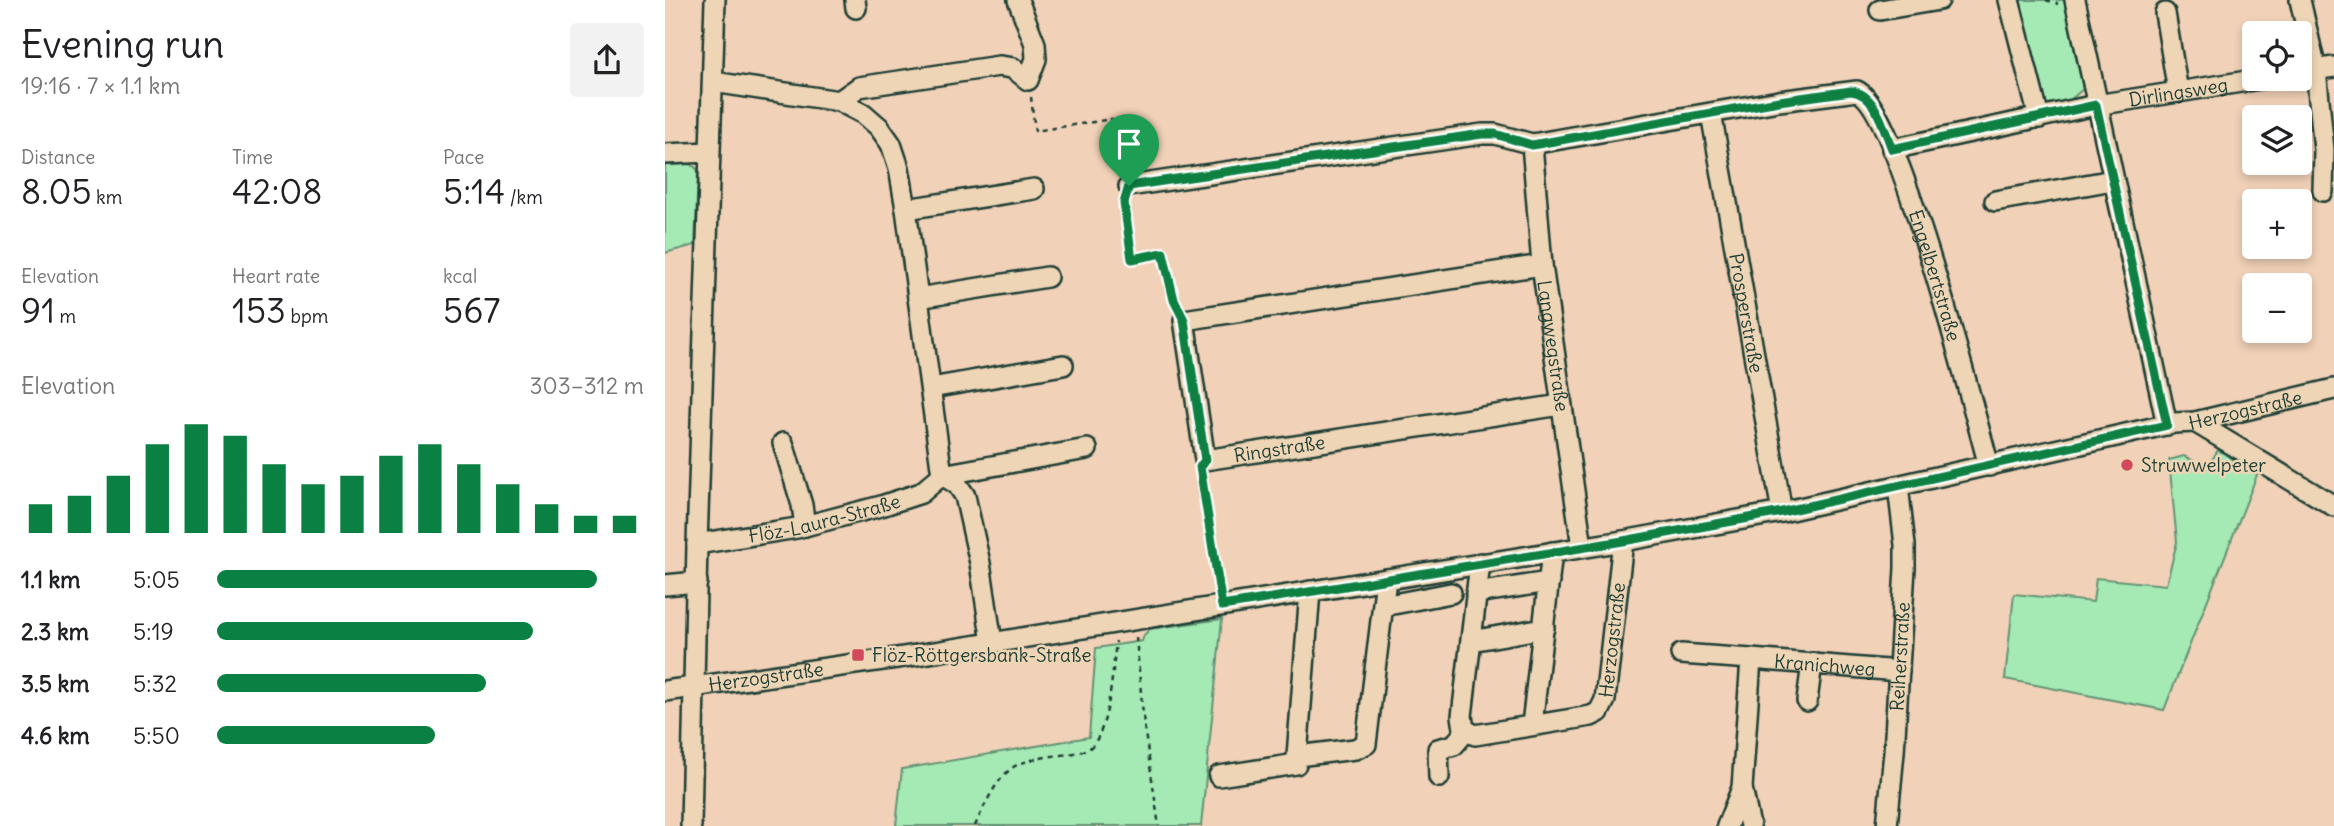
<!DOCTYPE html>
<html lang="en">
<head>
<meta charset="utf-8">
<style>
	:root { --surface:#fff; --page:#f2f2f2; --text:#202124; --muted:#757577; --accent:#0b8043 }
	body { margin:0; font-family:Delius,sans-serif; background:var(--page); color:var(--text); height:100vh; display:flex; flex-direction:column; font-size:26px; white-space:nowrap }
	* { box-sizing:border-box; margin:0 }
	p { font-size:23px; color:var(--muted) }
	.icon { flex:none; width:38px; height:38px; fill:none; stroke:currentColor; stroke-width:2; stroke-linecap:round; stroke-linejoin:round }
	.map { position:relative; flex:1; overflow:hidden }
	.side { display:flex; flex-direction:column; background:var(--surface); width:665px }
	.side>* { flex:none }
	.buttons { position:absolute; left:1577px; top:21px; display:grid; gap:14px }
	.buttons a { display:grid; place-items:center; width:70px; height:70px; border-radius:7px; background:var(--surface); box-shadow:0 4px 10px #0003; font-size:35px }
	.pin { position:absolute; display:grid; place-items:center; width:60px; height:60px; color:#fff; margin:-72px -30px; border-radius:50% 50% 50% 0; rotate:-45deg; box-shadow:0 0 7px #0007 }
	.pin .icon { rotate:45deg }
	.round { display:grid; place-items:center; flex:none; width:74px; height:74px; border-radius:7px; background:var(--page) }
	.headline { display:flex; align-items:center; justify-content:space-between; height:119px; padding:0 21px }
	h1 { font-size:38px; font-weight:600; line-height:52px }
	.stats { display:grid; grid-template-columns:repeat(3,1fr); gap:10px; height:119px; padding:7px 21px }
	.stats div { display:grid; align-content:center }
	.stats b { font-size:35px; font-weight:600 }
	.stats small { font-size:19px; font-weight:400 }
	.stats p { font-size:19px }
	.chart { height:196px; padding:14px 21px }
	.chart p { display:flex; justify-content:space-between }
	.chart svg { width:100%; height:126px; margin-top:7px; stroke:var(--accent); stroke-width:6 }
	ul { padding:0 21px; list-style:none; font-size:23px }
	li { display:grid; grid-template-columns:112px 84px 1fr; align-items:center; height:52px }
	li i { height:18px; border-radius:9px; background:var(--accent) }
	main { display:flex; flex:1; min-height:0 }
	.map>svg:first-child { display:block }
	.green { fill:#a5e9b4; stroke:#629374; stroke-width:2 }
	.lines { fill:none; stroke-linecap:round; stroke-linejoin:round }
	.minor-casing { stroke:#1f3d34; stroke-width:24 }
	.path { stroke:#1f3d34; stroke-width:2.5; stroke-dasharray:5 5; stroke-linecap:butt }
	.minor { stroke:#eed5b5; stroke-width:19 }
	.route-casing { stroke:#fff; stroke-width:14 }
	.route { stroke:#0b8043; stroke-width:9 }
	.poi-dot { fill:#d1495b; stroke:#eed5b5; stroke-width:2.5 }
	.labels { text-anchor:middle; stroke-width:5; stroke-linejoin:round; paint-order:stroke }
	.street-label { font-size:19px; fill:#1f3d34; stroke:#eed5b5 }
	.poi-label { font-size:19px; fill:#1f3d34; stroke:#eed5b5; text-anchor:start }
</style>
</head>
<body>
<main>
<section class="side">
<div class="headline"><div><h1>Evening run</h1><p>19:16 · 7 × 1.1 km</p></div><a class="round"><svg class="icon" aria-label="share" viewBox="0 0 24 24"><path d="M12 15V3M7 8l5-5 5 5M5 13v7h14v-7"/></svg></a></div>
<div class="stats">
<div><p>Distance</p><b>8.05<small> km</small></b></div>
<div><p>Time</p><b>42:08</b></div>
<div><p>Pace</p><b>5:14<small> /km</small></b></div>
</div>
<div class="stats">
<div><p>Elevation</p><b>91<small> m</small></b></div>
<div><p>Heart rate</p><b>153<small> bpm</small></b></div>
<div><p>kcal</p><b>567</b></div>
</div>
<div class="chart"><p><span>Elevation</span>303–312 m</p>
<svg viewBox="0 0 160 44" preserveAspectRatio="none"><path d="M5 44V34M15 44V31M25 44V24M35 44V13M45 44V6M55 44V10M65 44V20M75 44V27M85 44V24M95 44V17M105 44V13M115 44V20M125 44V27M135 44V34M145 44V38M155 44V38"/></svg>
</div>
<ul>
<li><b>1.1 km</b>5:05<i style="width:89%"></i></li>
<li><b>2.3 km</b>5:19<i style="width:74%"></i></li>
<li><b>3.5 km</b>5:32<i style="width:63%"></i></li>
<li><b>4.6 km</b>5:50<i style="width:51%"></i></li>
</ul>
</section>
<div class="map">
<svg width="1669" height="826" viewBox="0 0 1669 826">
	<rect width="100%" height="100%" fill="#f1d1b7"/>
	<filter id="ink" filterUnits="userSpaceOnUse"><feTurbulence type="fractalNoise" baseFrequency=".0143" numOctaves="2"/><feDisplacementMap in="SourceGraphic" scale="14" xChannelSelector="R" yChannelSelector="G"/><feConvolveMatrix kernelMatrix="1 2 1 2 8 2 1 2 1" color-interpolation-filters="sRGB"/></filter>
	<g filter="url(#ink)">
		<path class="green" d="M1349,0h50l19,89 -14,12 -21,3 -4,-2z
			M24,164l6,3 3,4 -3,74 -30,8v-88z
			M1553,450l39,25 -93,235 -159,-31 9,-85 79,8 3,-24 70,7 11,-43 -8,-82 15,-4 23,12z
			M557,619l-21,207h-305l6,-57 187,-32 7,-89 46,-7 2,-6 6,-6z"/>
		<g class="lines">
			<g class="minor-casing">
				<g id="minor">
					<path d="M190,0l1,8"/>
					<path d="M1344,0l30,118"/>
					<path d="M1410,0l92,425"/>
					<path d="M1635,0l16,70 8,80 -1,41"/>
					<path d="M1215,10l59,-10"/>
					<path d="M1500,13l13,79"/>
					<path d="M1634,72l35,-5"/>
					<path d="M174,101l20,-14 140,-21 14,2 15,12 8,-21 -1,-15 -17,-44"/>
					<path id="s1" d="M1046,113l71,399"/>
					<path id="s2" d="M867,144l10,121 40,282"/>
					<path id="s3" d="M1227,149l204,-44 164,-26"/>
					<path d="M0,154l44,-2"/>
					<path id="s4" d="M464,186l353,-52h13l37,10 247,-43 78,-10c40,16 117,321 132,375"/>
					<path d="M1330,201l118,-21"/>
					<path d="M241,209l128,-20"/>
					<path id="s5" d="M877,265l-358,55 21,140 356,-55"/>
					<path d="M253,298l129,-21"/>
					<path d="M266,388l132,-23"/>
					<path d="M1530,422l139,84"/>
					<path d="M118,443l19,62 3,21"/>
					<path d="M277,475l15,9 8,12 15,67 12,80"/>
					<path d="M277,475l145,-26"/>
					<path id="s6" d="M32,544l100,-16 84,-22 40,-13 21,-18 -36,-266 -7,-41 -8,-24 -12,-17 -15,-13 -25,-13 -126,-19"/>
					<path id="s7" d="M815,563l-18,153 2,13 11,6 116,-19 8,-4 6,-12 18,-159"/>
					<path d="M0,585l32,-3"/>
					<path d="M811,593l73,-11"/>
					<path d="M718,606l68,-13"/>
					<path d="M806,641l73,-13"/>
					<path d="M1016,654l70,5 -9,129 8,38"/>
					<path id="s8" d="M1086,659l148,12"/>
					<path id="s9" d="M0,691l239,-34 719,-116 159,-29 392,-89 21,-1 139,-33"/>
					<path d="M1142,701l5,-38"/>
					<path d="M867,725l20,-173"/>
					<path d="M632,756l13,-165"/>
					<path d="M554,776l77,-12 1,-8 58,-7 11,-5 20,-165"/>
					<path d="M774,777l-1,-28 16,-4 12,-14"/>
					<path d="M26,826l6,-282 18,-544"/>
					<path d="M1062,826l15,-38"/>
					<path id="s10" d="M1222,826l7,-74 11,-184v-23l-7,-59"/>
				</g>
			</g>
			<path class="path" d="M1381,0l12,4
				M366,97l4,34 77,-12 7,51
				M459,204l8,55 31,-6 13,52
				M536,476l18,114
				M471,637l8,89 15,100
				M310,826c8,-18 23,-52 42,-61 16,-7 35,-9 52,-11 9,-2 18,-2 24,-9 17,-21 20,-78 23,-104"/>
			<use href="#minor" class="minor"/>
		</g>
	</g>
	<g class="lines" filter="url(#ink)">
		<g class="route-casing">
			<path id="route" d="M1186,91c25,2 33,39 41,58l204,-44 71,320 -385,87 -159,29 -401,65 -22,-139 5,-7 -21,-140 -10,-20 -11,-47 -31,6 -8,-56 5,-17 353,-52h13l37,11 247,-44z"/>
		</g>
		<use href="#route" class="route"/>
	</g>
	<g class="poi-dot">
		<circle cx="1462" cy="465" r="7"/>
		<rect x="186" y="648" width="14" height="14" rx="3.5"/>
	</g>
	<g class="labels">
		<g class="street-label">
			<text dy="7" stroke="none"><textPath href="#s3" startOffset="292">Dirlingsweg</textPath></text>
			<text dy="7" stroke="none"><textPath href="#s4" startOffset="940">Engelbertstraße</textPath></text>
			<text dy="7" stroke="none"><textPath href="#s1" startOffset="203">Prosperstraße</textPath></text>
			<text dy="7" stroke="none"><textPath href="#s2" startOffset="203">Langwegstraße</textPath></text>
			<text dy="7" stroke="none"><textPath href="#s9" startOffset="1606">Herzogstraße</textPath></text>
			<text dy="7" stroke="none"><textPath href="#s5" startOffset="579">Ringstraße</textPath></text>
			<text dy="7" stroke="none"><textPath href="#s6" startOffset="130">Flöz-Laura-Straße</textPath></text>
			<text dy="7" stroke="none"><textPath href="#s7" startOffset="380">Herzogstraße</textPath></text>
			<text dy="7" stroke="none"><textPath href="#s10" startOffset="170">Reiherstraße</textPath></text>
			<text dy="7" stroke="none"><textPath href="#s8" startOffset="74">Kranichweg</textPath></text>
			<text dy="7" stroke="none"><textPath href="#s9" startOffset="102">Herzogstraße</textPath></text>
		</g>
		<g class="poi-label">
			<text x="1476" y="472">Struwwelpeter</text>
			<text x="207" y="662">Flöz-Röttgersbank-Straße</text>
		</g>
	</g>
</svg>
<div class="buttons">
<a><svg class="icon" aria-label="locate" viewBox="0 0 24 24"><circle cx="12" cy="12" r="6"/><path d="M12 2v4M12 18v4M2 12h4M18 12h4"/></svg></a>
<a><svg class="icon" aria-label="layers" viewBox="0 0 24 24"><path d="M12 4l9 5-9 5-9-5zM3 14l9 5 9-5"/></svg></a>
<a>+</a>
<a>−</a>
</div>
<div class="pin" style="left:464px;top:186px;background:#1e9e55"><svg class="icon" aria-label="arrive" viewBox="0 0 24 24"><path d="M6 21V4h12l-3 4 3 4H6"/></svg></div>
</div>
</main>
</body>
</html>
